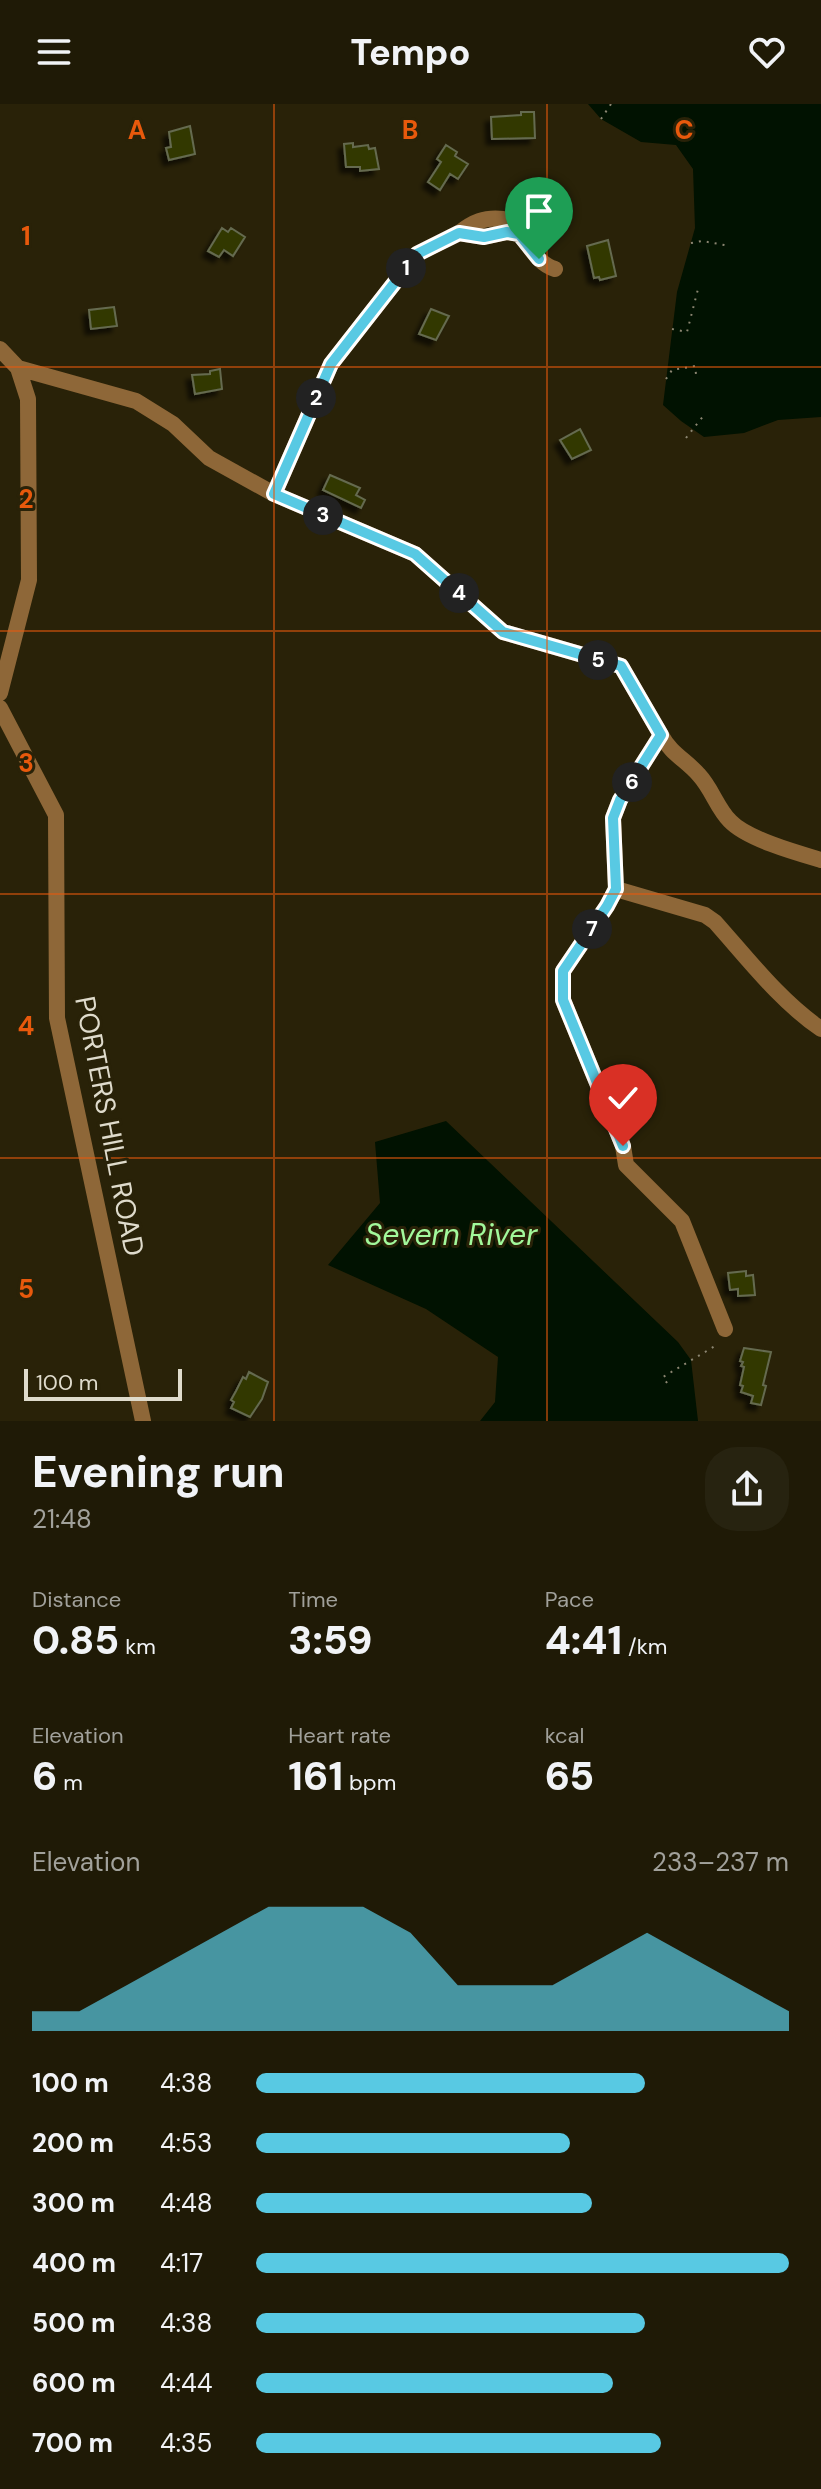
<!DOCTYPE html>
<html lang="en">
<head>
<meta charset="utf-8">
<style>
	:root { --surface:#1f1a06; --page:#272310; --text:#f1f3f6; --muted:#a1a19b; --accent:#58c9e3 }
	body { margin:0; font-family:"DM Sans",sans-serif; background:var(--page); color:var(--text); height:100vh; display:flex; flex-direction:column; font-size:30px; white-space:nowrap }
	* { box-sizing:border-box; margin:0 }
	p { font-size:26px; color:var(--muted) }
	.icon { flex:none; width:44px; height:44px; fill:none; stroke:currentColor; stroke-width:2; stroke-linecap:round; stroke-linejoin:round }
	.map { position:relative; height:1317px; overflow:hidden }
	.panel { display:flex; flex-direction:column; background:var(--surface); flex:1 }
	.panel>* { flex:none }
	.scale { position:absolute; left:24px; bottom:20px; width:158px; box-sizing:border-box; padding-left:8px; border:4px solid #dfdbcc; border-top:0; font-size:22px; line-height:28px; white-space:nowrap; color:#dfdbcc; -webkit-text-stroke:6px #292208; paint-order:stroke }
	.pin { position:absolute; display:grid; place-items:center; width:68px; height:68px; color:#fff; margin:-82px -34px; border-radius:50% 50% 50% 0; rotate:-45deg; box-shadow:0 0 8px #0007 }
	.pin .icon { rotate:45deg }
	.km { position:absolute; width:40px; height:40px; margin:-20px; border-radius:50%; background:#222; color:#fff; font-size:22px; line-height:40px; text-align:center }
	.round { display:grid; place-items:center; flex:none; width:84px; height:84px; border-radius:32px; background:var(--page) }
	.overview { display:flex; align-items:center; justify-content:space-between; height:136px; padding:0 32px }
	h1 { font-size:44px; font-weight:800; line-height:60px }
	.stats { display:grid; grid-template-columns:repeat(3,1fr); gap:12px; height:136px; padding:8px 32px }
	.stats div { display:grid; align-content:center }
	.stats b { font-size:40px; font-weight:800 }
	.stats small { font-size:22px; font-weight:400 }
	.stats p { font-size:22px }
	.chart { height:224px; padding:16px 32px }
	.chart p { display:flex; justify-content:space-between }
	.chart svg { width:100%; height:144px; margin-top:8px; fill:var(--accent); opacity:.7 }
	ul { padding:0 32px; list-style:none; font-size:26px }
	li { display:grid; grid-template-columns:128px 96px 1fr; align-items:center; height:60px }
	li i { height:20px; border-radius:10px; background:var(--accent) }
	header { display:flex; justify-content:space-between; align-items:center; height:104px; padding:0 32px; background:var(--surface); font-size:36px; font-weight:800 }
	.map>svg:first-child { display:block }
	.water { fill:#011201 }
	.building { fill:#323905; stroke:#656b4f; stroke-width:2; filter:url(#shadow) }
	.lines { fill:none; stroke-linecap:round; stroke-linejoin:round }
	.path { stroke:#8c8672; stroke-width:2; stroke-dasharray:2 6; stroke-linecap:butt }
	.minor { stroke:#8e6738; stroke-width:16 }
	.route-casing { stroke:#fff; stroke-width:16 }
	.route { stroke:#58c9e3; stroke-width:10 }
	.grid { fill:none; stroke:#e8590c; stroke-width:2; stroke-opacity:0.55 }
	.labels { text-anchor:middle; stroke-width:6; stroke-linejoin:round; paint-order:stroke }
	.street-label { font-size:28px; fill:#dfdbcc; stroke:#292208 }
	.water-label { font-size:30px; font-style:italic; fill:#a2f89b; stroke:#292208 }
	.grid-label { font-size:26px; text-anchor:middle; font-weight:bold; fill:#e8590c; stroke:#292208; stroke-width:6; stroke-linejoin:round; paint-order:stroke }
</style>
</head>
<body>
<header><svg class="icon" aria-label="menu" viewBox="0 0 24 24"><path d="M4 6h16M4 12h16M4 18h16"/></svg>Tempo<svg class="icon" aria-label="heart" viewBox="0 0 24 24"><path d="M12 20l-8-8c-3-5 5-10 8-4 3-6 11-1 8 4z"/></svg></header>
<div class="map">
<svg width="821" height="1317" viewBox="0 0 821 1317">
	<defs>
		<filter id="shadow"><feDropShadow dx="-5.5" dy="5.5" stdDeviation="2" flood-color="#0009"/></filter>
	</defs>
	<rect width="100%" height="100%" fill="#292208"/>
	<path class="water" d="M588,0h233v313l-43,3 -34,13 -40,4 -23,-16 -18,-16 14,-113 18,-64 -2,-59 -17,-24 -35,-3 -40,-23z
		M446,1017l232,221 13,18 7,61h-218l15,-19 3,-45 -72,-48 -98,-44 52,-62 -5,-61z"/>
	<path class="building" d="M521,8h13l1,26 -43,1 -1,-22 30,-2z
		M190,22l5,28 -26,6 -3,-12 5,-1 -2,-15z
		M353,39v4l15,-2 1,4 6,-1 4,21 -19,2v-4h-14l-2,-23z
		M446,41l11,7 -2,4 13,8 -10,15 -8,-5 -10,16 -12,-8 13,-20 -4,-3z
		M537,77l28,16 -8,17v3l-8,13 -19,-10 6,-15 -7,-21z
		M222,124l6,4 3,-4 14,9 -12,19 -9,-6 -5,7 -11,-6z
		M608,136l8,36 -16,4 -1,-3 -5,1 -7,-32z
		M114,203l3,19 -26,3 -2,-19z
		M431,205l18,7 -13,24 -17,-6z
		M220,265l2,20 -27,5 -3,-19 18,-1v-3z
		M580,325l11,21 -19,9 -12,-19z
		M330,371l30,13 -4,7 9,5 -4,8 -38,-18z
		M746,1167v5l7,-1 2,20 -17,1v-7l-8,1 -2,-17z
		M744,1244l27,4 -8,33 3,1 -5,19 -10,-2 2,-7 -12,-4 2,-6 -3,-1 4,-18 -3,-1 2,-4 -3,-1z
		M249,1268l19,10 -6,17 -12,18 -19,-9 3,-6 -3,-2 5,-9 7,-14 3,2z"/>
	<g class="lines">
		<path class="path" d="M601,15l10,-15
			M691,139l11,-2 28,5
			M672,225l15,3 11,-43
			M666,275l6,-9 23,-4 1,8
			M686,334l18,-23
			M667,1279l-4,-6 52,-31"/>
		<path class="minor" d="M507,128l12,2c11,12 19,30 36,35
			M0,245l18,19 118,33 37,23 36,34 65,36 141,60 88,78 118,34 40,69 -41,65 -7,18 3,71 -9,17 -44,65v29l60,146 3,19 56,56 43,108
			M274,390l57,-130 86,-110 42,-21 25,4 23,-5 2,-6 -6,-7c-19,-2 -30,3 -44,14
			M0,589l29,-113 -1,-181 -10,-31
			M0,604l56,107 1,203 86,403
			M661,631c10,19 25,25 38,40 13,14 18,33 31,46 17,18 67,32 91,39
			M616,785l89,26 10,7c33,37 65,79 106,107"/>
	</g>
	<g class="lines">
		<g class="route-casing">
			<path id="route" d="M539,155l-20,-25 -12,-2 -23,5 -25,-4 -42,21 -86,110 -57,130 141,60 88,78 118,34 40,69 -41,65 -7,18 3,71 -9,17 -44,65v29l60,146"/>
		</g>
		<use href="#route" class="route"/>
	</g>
	<path class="grid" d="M274,0v1317M547,0v1317M0,263h821M0,527h821M0,790h821M0,1054h821"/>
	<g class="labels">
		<g class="street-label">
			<text transform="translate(110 1022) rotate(79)" y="10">PORTERS HILL ROAD</text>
		</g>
		<g class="water-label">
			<text x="451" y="1141">Severn River</text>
		</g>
	</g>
	<g class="grid-label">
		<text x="137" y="35">A</text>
		<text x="410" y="35">B</text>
		<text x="684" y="35">C</text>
		<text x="26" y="141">1</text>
		<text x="26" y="404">2</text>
		<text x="26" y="668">3</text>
		<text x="26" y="931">4</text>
		<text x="26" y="1194">5</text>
	</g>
</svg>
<div class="scale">100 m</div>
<div class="pin" style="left:539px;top:155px;background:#1e9e55"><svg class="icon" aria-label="arrive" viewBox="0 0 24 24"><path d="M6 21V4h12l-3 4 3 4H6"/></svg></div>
<div class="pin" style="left:623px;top:1042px;background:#d93025"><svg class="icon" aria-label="check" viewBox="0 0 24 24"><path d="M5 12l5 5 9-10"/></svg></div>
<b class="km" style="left:406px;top:164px">1</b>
<b class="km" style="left:316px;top:294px">2</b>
<b class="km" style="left:323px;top:411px">3</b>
<b class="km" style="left:459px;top:489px">4</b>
<b class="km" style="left:598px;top:556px">5</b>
<b class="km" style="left:632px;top:678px">6</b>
<b class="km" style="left:592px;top:825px">7</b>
</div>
<section class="panel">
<div class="overview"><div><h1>Evening run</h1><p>21:48</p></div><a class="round"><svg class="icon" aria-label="share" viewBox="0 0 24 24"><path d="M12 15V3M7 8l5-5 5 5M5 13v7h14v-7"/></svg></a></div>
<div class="stats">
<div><p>Distance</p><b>0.85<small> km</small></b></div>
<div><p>Time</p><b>3:59</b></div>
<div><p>Pace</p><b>4:41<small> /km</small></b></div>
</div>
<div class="stats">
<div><p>Elevation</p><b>6<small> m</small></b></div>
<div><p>Heart rate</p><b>161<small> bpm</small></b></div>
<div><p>kcal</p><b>65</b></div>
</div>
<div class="chart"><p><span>Elevation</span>233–237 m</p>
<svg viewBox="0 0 160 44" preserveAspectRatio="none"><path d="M0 44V38L10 38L20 30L30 22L40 14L50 6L60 6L70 6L80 14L90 30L100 30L110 30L120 22L130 14L140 22L150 30L160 38V44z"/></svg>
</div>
<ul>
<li><b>100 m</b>4:38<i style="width:73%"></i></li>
<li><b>200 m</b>4:53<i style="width:59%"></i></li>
<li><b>300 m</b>4:48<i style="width:63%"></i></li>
<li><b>400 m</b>4:17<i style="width:100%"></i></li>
<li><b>500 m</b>4:38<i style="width:73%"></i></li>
<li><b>600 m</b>4:44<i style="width:67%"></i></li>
<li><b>700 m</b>4:35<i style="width:76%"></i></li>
</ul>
</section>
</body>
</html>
